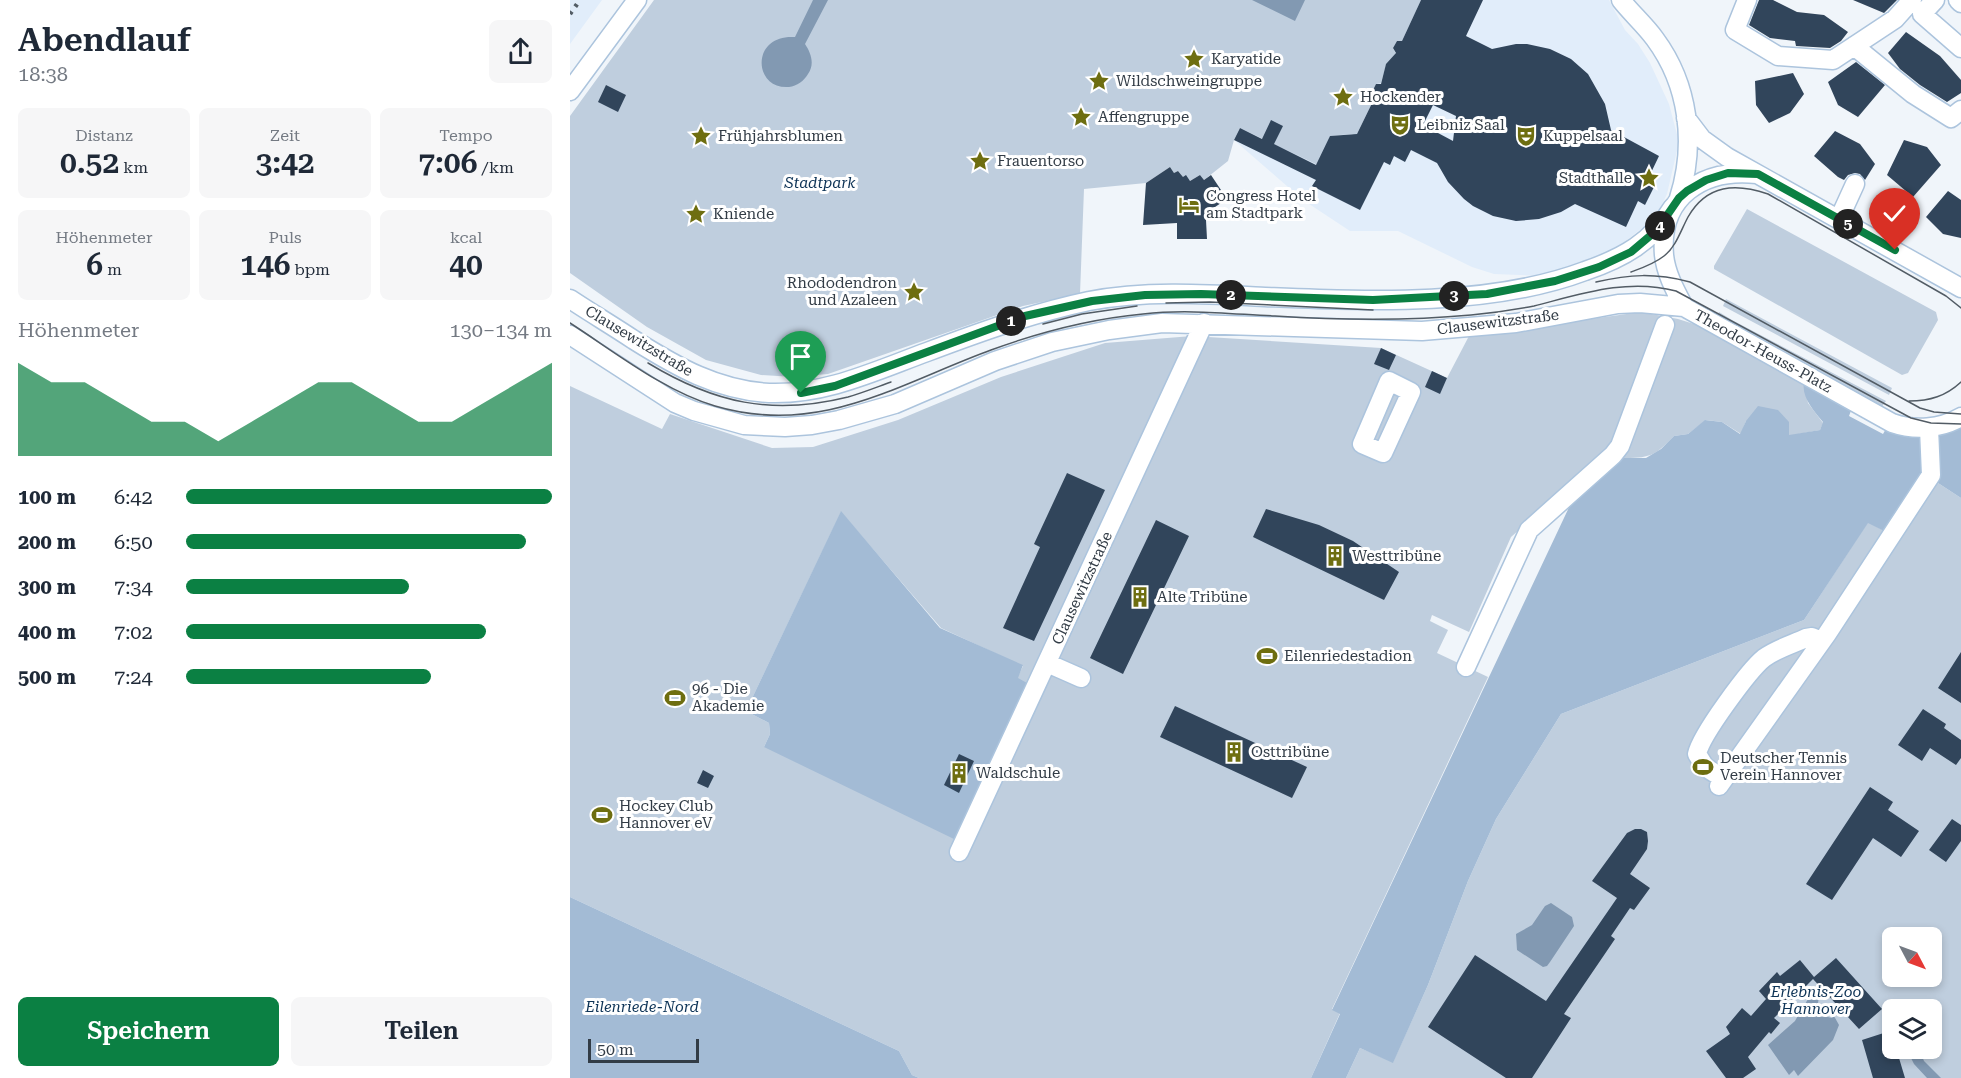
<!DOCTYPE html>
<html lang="de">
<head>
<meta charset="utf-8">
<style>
	:root { --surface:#fff; --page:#f6f6f7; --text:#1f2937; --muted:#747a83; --accent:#0b8043 }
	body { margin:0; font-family:"Roboto Serif",serif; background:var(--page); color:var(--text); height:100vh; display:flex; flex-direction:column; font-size:22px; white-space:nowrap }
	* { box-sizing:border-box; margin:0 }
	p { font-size:20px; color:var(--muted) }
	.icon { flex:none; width:33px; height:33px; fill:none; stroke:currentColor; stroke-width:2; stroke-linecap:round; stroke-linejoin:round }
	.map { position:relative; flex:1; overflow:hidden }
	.details { display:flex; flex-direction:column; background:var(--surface); width:570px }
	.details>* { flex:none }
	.needle { width:39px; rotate:131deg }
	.tools { position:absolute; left:1312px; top:927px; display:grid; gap:12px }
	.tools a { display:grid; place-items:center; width:60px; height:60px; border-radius:9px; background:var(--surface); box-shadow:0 3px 9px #0003; font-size:30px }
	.scale { position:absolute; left:18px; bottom:15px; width:111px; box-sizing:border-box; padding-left:6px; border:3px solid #323c46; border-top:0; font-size:16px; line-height:21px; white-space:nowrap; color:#323c46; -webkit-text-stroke:4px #fff; paint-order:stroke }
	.pin { position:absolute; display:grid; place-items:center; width:51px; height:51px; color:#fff; margin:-62px -26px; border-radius:50% 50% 50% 0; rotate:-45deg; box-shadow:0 0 6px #0007 }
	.pin .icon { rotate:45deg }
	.km { position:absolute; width:30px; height:30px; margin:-15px; border-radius:50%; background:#222; color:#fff; font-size:16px; line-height:30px; text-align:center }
	.round { display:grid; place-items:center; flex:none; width:63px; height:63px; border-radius:9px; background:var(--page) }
	.summary { display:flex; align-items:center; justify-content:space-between; height:102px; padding:0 18px }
	h1 { font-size:33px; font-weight:600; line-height:45px }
	.figures { display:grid; grid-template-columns:repeat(3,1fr); gap:9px; height:102px; padding:6px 18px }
	.figures div { display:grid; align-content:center; border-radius:9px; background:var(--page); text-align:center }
	.figures b { font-size:30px; font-weight:600 }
	.figures small { font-size:16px; font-weight:400 }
	.figures p { font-size:16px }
	.chart { height:168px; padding:12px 18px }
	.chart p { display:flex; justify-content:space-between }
	.chart svg { width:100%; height:108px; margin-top:6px; fill:var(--accent); opacity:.7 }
	.button { display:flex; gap:12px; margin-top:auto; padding:12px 18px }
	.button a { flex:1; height:69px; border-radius:9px; background:var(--accent); color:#fff; font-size:24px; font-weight:600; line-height:69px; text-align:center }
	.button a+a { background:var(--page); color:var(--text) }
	ul { padding:0 18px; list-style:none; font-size:20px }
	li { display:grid; grid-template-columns:96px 72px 1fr; align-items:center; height:45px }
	li i { height:15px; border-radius:8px; background:var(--accent) }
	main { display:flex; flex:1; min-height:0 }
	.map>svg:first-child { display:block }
	.built { fill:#e1edfa }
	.green { fill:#bfcede; fill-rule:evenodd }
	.forest { fill:#a3bbd5 }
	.water { fill:#8299b2 }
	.building { fill:#31455b; fill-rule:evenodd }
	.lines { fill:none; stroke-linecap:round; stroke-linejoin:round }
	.minor-casing { stroke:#acc4dd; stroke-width:21 }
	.minor { stroke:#fff; stroke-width:18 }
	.tram { stroke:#525c65; stroke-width:1.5 }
	.rail { stroke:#525c65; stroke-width:4.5; stroke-dasharray:3 6; stroke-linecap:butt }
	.route-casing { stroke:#fff; stroke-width:12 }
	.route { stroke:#0b8043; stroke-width:8 }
	.labels { text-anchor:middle; stroke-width:6; stroke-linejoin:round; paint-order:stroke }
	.poi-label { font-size:15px; fill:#323c46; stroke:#fff; text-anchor:start }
	.park-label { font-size:15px; font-style:italic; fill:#0d3356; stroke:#fff }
	.street-label { font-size:15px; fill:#323c46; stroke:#fff }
</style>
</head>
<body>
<main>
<section class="details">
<div class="summary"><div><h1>Abendlauf</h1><p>18:38</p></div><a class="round"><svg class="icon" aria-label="share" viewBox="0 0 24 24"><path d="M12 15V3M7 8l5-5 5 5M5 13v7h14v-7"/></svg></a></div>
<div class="figures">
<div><p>Distanz</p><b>0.52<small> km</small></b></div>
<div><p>Zeit</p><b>3:42</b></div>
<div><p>Tempo</p><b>7:06<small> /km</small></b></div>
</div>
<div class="figures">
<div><p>Höhenmeter</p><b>6<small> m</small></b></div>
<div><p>Puls</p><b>146<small> bpm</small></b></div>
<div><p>kcal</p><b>40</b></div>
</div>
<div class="chart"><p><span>Höhenmeter</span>130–134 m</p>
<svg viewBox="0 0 160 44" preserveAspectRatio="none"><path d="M0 44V6L10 14L20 14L30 22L40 30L50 30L60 38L70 30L80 22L90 14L100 14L110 22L120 30L130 30L140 22L150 14L160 6V44z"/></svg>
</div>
<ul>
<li><b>100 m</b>6:42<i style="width:100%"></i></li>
<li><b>200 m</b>6:50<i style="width:93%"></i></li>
<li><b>300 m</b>7:34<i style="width:61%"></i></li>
<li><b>400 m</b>7:02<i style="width:82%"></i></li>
<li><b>500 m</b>7:24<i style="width:67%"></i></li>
</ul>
<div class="button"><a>Speichern</a><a>Teilen</a></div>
</section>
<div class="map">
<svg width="1391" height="1078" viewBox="0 0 1391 1078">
	<rect width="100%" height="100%" fill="#f0f5fa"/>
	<path class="built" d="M0,0h32l-32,44z
		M734,0h305l16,30 13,14 12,19 19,41 10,38 -12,52 -11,23 -43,34 -49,19 -22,6 -48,-2 -22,-7 -74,-36h-48l-47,-31 -69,-60z"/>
	<path class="green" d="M84,0h767l-19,41h-5l-4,7 3,6 -10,11 -5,18 -5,1 -4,8 3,5 -19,39 -4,-2 -22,2 -8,31 -82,-39 -6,12 -6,21 -24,19 -4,-5 -10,6 -7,-4 -5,-6 -4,2 -4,-6 -24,16 -62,6 -4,105 -57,12 -195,68 -34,3 -33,-2 -55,-15 -59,-33 -77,-54v-157z
		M1177,209l189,103 2,8 -30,53 -6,2 -188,-106v-3z
		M1156,299l166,89 -3,7 -166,-89z
		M1071,312l37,7 16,5 110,58 4,21 15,20 -3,7 -32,6 -42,-15 -5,13 -19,-12 -16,-2 -18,14 -14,2c-20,21 -25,22 -53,22l-5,-16 -9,10 -96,85 -42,95 -37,-17 -2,6 18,9 -11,23 51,24 -156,332 8,4 -29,65h-392l-7,-3 -13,-24 -329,-154v-511l92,43 8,-15 102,34 41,-1 85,-27 103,-43 104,-34 87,-7 189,12 66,30 22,-42zM271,512l100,116 82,38 -6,12 -253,69 6,-13 -1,-11 -23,-12z
		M1149,312l13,8 154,81 -5,7 -165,-89z
		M1368,483l23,15v580h-615l14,-30 33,14 35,-77 40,-104 28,-62 65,-105 243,-94 64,-98 22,12zM1323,938h39v38h-39zM1323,1010h39v38h-39z"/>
	<path class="forest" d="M1234,382l48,26 -3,8 34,18 4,-7 45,9 29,-9v71l-23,-15 -40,58 -8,-7 -22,-11 -64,97 -243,94 -65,105 -28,62 -40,104 -35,78 -33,-15 -14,30h-35l29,-64 -8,-4 240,-509 49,-43h25l15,-9 13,-13 14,-2 17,-14 17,2 18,12 6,-13 12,-15 20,4 11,12v13l31,-5 3,-8c-9,-11 -22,-25 -19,-40z
		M271,511l99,117 83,37 -5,13 9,5 -73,156 -190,-92 6,-13 -1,-11 -23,-12z
		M0,897l329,154 13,24 7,3h-349z"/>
	<path class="water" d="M243,0h15l-23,44c6,9 10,20 3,30 -4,7 -11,12 -19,13 -36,3 -39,-53 6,-50z
		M682,0h53l-10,21z
		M981,903l21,14 2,9 -24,36 -3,4 -4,1 -26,-17 -1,-16 16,-9 13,-19z
		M1243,990l6,6 -1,7 10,14 4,1 2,-2 5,9 -6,15 -35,36 -4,-6 -5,5 -21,-30 27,-24 5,-9 4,2 6,-4 -1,-4h-5z
		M1342,1049h7l5,12 17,17h-14l-13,-14 -4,-8z"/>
	<path class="building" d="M851,0h62l-17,36 26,13 24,-5h11l23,5 21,10 17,15 17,30 6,26 48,26 -12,25 8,4 -10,20 -7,-4 -12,26 -51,-23 -14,8 -22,7 -23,2 -23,-5 -20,-10 -9,-7 -16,-17 -11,-19 -26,-13 -6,12 -11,-6 -4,9 -6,-3 -24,48 -48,-24 4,-6 -82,-40 6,-12 22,11 9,-19 12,6 -9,18 42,21 14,-29 27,-2 18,-37 -3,-5 4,-8h5l5,-20 10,-11 -3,-5 4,-7h5zM863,105l23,11 -3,25 -30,-16z
		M1189,0h14l24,12 27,3 24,17 -7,9 -11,7 -34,-2 -1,-5 -25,-3 -21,-13z
		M1283,0h44l-13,13z
		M1336,32l34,24 21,24v13l-14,9 -27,-17 -20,-16 -12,-16z
		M1286,62l29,23 -27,32 -20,-12 -10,-23z
		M1223,73l11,21 -14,19 -21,10 -13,-18 -1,-24z
		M36,85l20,10 -8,17 -20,-10z
		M1265,131l25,13 15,20 -10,16 -5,-6 -5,-1 -7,2 -4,5 -6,-3 -24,-21z
		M1334,140l23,7 14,18 -28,32 -26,-22z
		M600,167l4,6 4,-2 5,6 3,-2 4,6 10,-6 4,5 7,-5 16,24 -15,10 -1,8 -5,3 1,19h-30v-16l-34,2 3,-42z
		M1378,191l13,9v38l-18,-4 -17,-17z
		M811,348l15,7 -7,15 -15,-6z
		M218,353l15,7 -7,13 -14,-7z
		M862,371l15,7 -7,16 -15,-7z
		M497,473l38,17 -71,151 -31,-13 37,-81 -6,-3z
		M696,509l53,16 34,16 46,31 -15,28 -131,-63z
		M586,520l33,16 -66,138 -33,-16z
		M1391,652v51l-23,-15z
		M605,706l132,61 -15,31 -132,-61z
		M1353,709l23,15 -2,4 17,12v18l-5,7 -26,-17 -8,13 -24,-16z
		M389,754l15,7 -15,32 -15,-8z
		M133,770l11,6 -6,12 -11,-5z
		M1300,787l23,15 -5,8 31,21 -18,26 -28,-19 -41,62 -26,-16z
		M1382,819l9,6v16l-15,21 -17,-12z
		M1065,829h6l6,3 1,9 -1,8 -17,25 20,14 -16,22 -4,-2 -19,28 4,3 -51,75 7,4 -39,60h-26l-78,-51 47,-72 71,46 71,-103 -25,-17 35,-48z
		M1266,958l46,51 -23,20 -46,-50 -39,39 6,5 -9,11 -2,-2 -21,25 8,12 -13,9h-17l-20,-27 24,-17 -4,-7 16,-19 9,8 15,-17 -7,-8 18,-19 3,4 20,-16 14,17z
		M1323,1030v18h3l9,30h-32l-11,-38z"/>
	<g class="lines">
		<g class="minor-casing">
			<path id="minor" d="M1051,0c11,14 24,25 34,39 34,46 41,105 24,159
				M1177,0l-12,30 43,26 55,4 62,-41 17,-19
				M1365,0l-13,14 39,34
				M1388,0l3,3
				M1284,46l59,48 38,24 10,-8
				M0,91l67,-91
				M1116,118l16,21 25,18 234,131
				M1187,174c-53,-6 -98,22 -93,81 2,19 11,35 20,52l208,116c23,8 48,6 69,-6
				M1269,219l16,-35
				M0,299c21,14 43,27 64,41 43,27 83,50 135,53 56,2 106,-22 158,-41 53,-20 106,-39 162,-51 58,-11 118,-7 176,-4 102,4 224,10 320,-26 38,-13 67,-29 88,-64
				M0,335l105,68 19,8 50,14 41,2 27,-2 27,-5 56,-16 100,-43 57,-19 57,-12 53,-7 260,8 94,-8 102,-19 22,-1 44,4
				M819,381l22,11 -28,61 -21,-9z
				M477,663l34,15
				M896,667l63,-137 84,-75 7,-9 45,-121
				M1154,779l-19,-12 -8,-13c4,-19 52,-84 67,-96 12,-9 29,-14 42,-20l6,-1 10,4
				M1149,786l108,-152 104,-159 -2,-47
				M389,852l245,-529"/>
		</g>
		<use href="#minor" class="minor"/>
		<path class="tram" d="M1061,272c11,-4 23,-8 33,-16 12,-9 17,-26 24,-39 19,-33 48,-34 80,-23l178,102 15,12
			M1026,282c34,-8 59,-9 94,0l230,126 14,4 27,2
			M596,303l44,-1 163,8
			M0,323c45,29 94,68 145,83 105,31 183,-22 276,-56 49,-18 99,-31 152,-36 44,-5 88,0 132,2 65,4 131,5 196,-1 21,-2 42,-5 63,-9 47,-12 93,-28 142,-15l235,127 20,5 30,1
			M473,324l39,-10 55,-8
			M78,363c66,40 124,53 200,34 14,-4 29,-10 43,-15
			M1339,401c21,0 37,-5 52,-19"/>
		<path class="rail" d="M0,14l10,-14"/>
	</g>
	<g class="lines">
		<g class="route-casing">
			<path id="route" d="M231,393l34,-7 190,-70 67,-15 53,-6 56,-1 172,6 114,-6 68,-13 44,-14 32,-15 26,-22 22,-32 8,-7 19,-11 22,-7 30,1 137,76"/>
		</g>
		<use href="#route" class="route"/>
	</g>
	<defs>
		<g id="sight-bare" transform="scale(1.62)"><path d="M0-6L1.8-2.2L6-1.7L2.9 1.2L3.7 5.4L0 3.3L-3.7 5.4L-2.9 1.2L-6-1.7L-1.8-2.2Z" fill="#6e6e10" stroke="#fff" stroke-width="2.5" paint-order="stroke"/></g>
		<g id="theatre-bare" transform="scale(1.62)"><path d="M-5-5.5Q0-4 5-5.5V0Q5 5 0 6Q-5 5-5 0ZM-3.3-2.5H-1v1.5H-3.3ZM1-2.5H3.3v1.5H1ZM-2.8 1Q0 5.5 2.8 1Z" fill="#6e6e10" stroke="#fff" stroke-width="2.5" paint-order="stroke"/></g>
		<g id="hotel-bare" transform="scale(1.62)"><path d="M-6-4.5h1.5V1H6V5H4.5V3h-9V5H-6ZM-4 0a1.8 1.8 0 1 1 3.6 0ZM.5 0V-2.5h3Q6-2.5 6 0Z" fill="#6e6e10" stroke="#fff" stroke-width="2.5" paint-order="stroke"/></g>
		<g id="building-bare" transform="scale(1.62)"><path d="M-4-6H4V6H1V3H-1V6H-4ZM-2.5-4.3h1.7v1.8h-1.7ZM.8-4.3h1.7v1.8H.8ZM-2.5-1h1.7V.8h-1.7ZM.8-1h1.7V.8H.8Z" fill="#6e6e10" stroke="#fff" stroke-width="2.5" paint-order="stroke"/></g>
		<g id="stadium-bare" transform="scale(1.62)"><path d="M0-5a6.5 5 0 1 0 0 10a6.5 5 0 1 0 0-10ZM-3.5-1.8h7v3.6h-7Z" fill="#6e6e10" stroke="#fff" stroke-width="2.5" paint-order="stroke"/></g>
	</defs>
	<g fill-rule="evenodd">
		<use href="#sight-bare" x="624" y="59"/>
		<use href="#sight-bare" x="529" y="81"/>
		<use href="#sight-bare" x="773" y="97"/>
		<use href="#sight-bare" x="511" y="117"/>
		<use href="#theatre-bare" x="830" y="125"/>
		<use href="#sight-bare" x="131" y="136"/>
		<use href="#theatre-bare" x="956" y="136"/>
		<use href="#sight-bare" x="410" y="161"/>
		<use href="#sight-bare" x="1079" y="178"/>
		<use href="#hotel-bare" x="619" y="205"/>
		<use href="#sight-bare" x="126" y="214"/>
		<use href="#sight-bare" x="344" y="292"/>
		<use href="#building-bare" x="765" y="556"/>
		<use href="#building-bare" x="570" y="597"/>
		<use href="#stadium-bare" x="697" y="656"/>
		<use href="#stadium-bare" x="105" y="698"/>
		<use href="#building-bare" x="664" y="752"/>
		<use href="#stadium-bare" x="1133" y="767"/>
		<use href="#building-bare" x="389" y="773"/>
		<use href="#stadium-bare" x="32" y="815"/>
	</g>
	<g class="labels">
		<g class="poi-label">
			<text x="641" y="64">Karyatide</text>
			<text x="546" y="86">Wildschweingruppe</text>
			<text x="790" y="102">Hockender</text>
			<text x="528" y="122">Affengruppe</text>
			<text x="847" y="130">Leibniz Saal</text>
			<text x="148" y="141">Frühjahrsblumen</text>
			<text x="973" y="141">Kuppelsaal</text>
			<text x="427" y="166">Frauentorso</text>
			<text x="1062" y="183" text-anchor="end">Stadthalle</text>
			<text x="636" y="201">Congress Hotel<tspan x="636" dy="17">am Stadtpark</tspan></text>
			<text x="143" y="219">Kniende</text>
			<text x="327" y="288" text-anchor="end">Rhododendron<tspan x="327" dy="17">und Azaleen</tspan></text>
			<text x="782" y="561">Westtribüne</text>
			<text x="587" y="602">Alte Tribüne</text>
			<text x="714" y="661">Eilenriedestadion</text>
			<text x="122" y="694">96 - Die<tspan x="122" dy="17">Akademie</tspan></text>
			<text x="681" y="757">Osttribüne</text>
			<text x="1150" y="763">Deutscher Tennis<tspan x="1150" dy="17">Verein Hannover</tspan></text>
			<text x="406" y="778">Waldschule</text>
			<text x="49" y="811">Hockey Club<tspan x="49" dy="17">Hannover eV</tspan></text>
		</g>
		<g class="park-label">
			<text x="250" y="188">Stadtpark</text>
			<text x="1246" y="997">Erlebnis-Zoo<tspan x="1246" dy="17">Hannover</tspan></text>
			<text x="72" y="1012">Eilenriede-Nord</text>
		</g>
		<g class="street-label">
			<text transform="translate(928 322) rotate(-7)" y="5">Clausewitzstraße</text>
			<text transform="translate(69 341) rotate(31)" y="5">Clausewitzstraße</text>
			<text transform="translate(1193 351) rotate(29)" y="5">Theodor-Heuss-Platz</text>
			<text transform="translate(512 588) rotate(-65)" y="5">Clausewitzstraße</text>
		</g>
	</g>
</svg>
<div class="tools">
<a><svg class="needle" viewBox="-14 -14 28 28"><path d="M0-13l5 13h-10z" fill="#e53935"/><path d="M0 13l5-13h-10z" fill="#747a83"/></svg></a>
<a><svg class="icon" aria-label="layers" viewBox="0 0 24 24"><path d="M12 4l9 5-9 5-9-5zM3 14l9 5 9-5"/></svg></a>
</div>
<div class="scale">50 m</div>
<div class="pin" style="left:231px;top:393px;background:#1e9e55"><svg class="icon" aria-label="arrive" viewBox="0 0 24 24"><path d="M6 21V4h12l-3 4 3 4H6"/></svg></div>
<div class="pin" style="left:1325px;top:250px;background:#d93025"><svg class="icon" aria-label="check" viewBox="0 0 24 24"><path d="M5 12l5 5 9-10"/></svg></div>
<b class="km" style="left:441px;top:321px">1</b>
<b class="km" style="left:661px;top:295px">2</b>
<b class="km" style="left:884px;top:296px">3</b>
<b class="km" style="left:1090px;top:226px">4</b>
<b class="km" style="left:1278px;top:224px">5</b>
</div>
</main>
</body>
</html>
